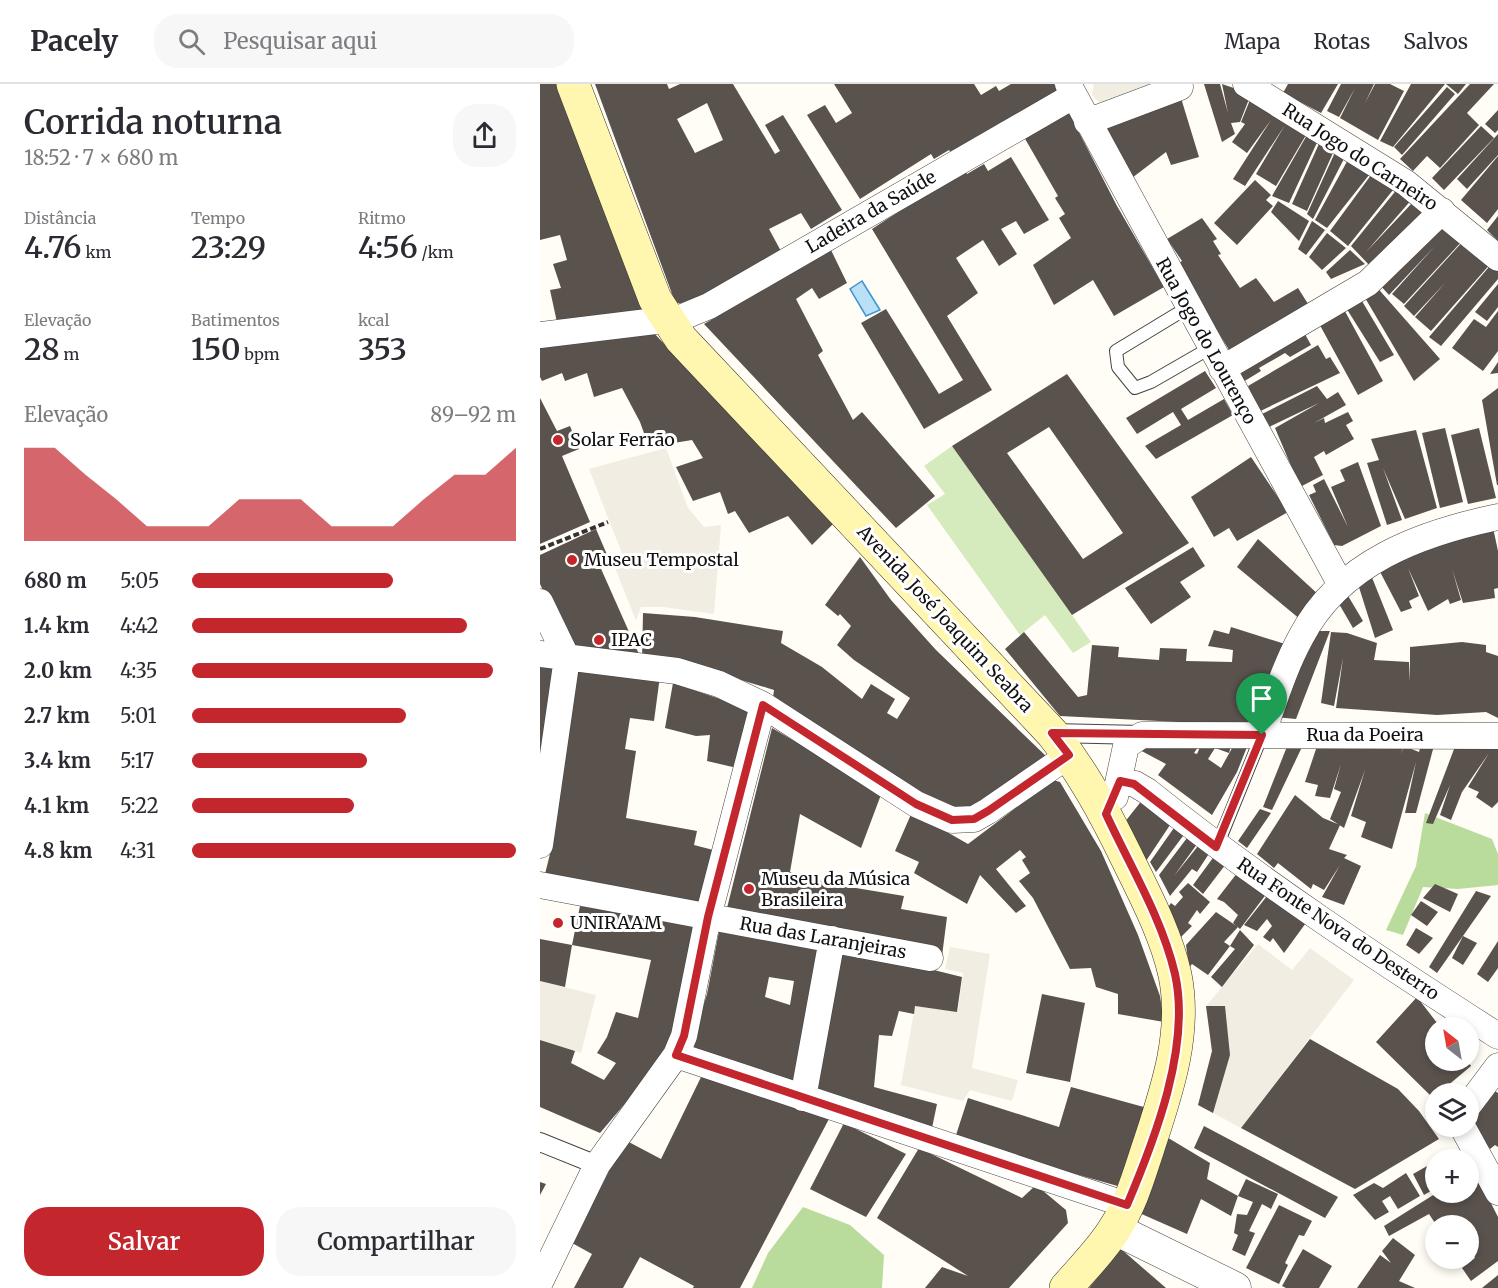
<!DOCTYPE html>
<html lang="pt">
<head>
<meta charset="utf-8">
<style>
	:root { --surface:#fff; --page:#f7f7f7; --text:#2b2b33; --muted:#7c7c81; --line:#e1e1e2; --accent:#c4262e }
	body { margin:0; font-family:Merriweather,serif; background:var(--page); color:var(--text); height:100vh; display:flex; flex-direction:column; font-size:22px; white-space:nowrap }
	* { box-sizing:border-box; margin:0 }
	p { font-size:20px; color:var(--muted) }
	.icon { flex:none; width:33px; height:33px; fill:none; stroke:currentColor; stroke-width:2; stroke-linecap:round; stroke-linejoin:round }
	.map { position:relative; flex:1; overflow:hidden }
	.details { display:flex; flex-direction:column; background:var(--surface); width:540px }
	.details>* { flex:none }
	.needle { width:39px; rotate:329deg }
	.tools { position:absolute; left:885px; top:933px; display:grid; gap:12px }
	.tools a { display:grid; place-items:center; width:54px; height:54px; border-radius:50%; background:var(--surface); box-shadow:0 3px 9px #0003; font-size:30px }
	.pin { position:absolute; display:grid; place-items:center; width:51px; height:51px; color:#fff; margin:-62px -26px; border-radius:50% 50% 50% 0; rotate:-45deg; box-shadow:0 0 6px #0007 }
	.pin .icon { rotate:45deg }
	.round { display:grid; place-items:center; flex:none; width:63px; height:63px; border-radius:24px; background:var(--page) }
	.summary { display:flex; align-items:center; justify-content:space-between; height:102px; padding:0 24px }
	h1 { font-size:33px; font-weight:600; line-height:45px }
	.figures { display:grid; grid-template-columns:repeat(3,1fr); gap:9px; height:102px; padding:6px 24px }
	.figures div { display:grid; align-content:center }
	.figures b { font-size:30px; font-weight:600 }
	.figures small { font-size:16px; font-weight:400 }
	.figures p { font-size:16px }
	.chart { height:168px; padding:12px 24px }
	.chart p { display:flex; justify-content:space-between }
	.chart svg { width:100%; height:108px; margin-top:6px; fill:var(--accent); opacity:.7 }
	.primary-button { display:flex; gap:12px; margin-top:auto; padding:12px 24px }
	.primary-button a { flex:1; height:69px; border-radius:24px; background:var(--accent); color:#fff; font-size:24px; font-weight:600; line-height:69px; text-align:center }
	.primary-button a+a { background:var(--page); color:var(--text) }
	ul { padding:0 24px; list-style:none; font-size:20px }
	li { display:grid; grid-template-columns:96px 72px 1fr; align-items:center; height:45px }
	li i { height:15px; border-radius:8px; background:var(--accent) }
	header { display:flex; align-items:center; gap:36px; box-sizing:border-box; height:84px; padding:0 30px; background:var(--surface); border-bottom:2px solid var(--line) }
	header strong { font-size:28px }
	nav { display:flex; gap:33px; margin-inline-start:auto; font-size:21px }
	.search { width:420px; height:54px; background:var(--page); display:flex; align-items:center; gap:15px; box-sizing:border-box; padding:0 21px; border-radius:24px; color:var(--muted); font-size:22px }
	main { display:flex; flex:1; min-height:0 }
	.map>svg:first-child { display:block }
	.green { fill:#d5ebbd }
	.forest { fill:#b9dc9c }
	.plaza { fill:#f1ede2 }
	.water { fill:#b9e0f7; stroke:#3f96cf; stroke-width:1.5 }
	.building { fill:#5a524d; fill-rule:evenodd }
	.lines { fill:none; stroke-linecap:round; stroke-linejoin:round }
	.service-casing { stroke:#444; stroke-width:14 }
	.pedestrian-casing { stroke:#444; stroke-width:20 }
	.minor-casing { stroke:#444; stroke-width:27 }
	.tertiary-casing { stroke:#444; stroke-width:33 }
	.secondary-casing { stroke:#333; stroke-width:34 }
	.path { stroke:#333; stroke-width:4; stroke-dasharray:6 3; stroke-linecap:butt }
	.service { stroke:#fff; stroke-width:12 }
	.pedestrian { stroke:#fff; stroke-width:18 }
	.minor { stroke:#fff; stroke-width:26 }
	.tertiary { stroke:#fff; stroke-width:32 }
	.secondary { stroke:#fff6b0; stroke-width:33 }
	.route-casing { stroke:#fff; stroke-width:12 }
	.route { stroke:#c4262e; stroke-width:8 }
	.poi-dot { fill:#c4262e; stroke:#fff; stroke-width:2 }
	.labels { text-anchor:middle; stroke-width:6; stroke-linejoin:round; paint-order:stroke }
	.street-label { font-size:18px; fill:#111; stroke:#fff }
	.poi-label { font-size:18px; fill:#111; stroke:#fff; text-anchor:start }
</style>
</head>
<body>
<header>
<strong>Pacely</strong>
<div class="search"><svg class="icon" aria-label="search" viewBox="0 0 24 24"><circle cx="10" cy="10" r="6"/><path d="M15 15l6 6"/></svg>Pesquisar aqui</div>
<nav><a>Mapa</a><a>Rotas</a><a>Salvos</a></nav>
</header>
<main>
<section class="details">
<div class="summary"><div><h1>Corrida noturna</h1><p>18:52 · 7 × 680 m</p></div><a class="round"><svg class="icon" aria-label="share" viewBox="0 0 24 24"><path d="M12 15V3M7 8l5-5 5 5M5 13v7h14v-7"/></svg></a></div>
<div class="figures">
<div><p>Distância</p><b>4.76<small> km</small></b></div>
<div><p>Tempo</p><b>23:29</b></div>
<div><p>Ritmo</p><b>4:56<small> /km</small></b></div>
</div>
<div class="figures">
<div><p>Elevação</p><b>28<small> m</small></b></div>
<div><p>Batimentos</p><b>150<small> bpm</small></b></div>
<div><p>kcal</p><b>353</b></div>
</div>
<div class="chart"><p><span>Elevação</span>89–92 m</p>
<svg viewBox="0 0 160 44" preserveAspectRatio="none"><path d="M0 44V6L10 6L20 17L30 27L40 38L50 38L60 38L70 27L80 27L90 27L100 38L110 38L120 38L130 27L140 17L150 17L160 6V44z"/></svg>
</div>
<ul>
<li><b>680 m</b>5:05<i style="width:62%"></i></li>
<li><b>1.4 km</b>4:42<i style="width:85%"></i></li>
<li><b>2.0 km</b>4:35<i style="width:93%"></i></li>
<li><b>2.7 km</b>5:01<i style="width:66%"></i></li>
<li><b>3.4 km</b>5:17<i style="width:54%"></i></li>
<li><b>4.1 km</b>5:22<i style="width:50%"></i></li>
<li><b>4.8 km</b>4:31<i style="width:100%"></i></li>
</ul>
<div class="primary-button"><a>Salvar</a><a>Compartilhar</a></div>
</section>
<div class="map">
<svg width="958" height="1204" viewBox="0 0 958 1204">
	<rect width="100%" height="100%" fill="#fffdf5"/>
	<path class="green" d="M412,362l120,169 19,27 -18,11 -28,-38 -25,20 -93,-130 18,-11 -21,-28z"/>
	<path class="forest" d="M885,729l67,26 6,15v31l-40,4 -35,-2 -20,48 -17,-5 30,-64z
		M263,1123l47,18 34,30 -2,33h-130l16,-35z"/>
	<path class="plaza" d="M554,0h60l-52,21 -10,-10z
		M126,364l22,60 16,19 17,-2 -7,89 -51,-7h-22l-5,14 -23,-58 10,-7 -34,-87z
		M718,860l34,26 18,-22 44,32 -113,148 -43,-23 14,-54 -6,-45z
		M410,863l40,7 -18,114 46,12 -6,21 -42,-11 -7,11 -62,-16 14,-79 43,5 5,-38 -18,-4z
		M0,897l56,14 -15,58 -41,-13z"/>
	<path class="water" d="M322,197l18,29 -14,6 -16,-27z"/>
	<path class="building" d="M0,0h22l92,228 -96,15 -8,-37 11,-2 -8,-24 14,-4 -7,-25 -20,5z
		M55,0h72l2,5 11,-5h53l42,70 5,-3 -15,-26 18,-10 59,95 -31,19 -10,-16 -32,16 13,24 -97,52 -10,-3zM167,19l16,37 -28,13 -18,-34z
		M294,0h140l7,11 15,-9 3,5 12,-7h43l6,9 -62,31 -47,29 -2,-3 -15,9 -3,-5 -71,45 -53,-84 18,-10 11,18 16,-10z
		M664,0h16l8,29 -6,-29 29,10 -11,28 -9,1 4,11 -13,8z
		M748,0h50l-17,29 -38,-20z
		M801,0h33l-9,19 10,-19h15l14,7 -26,49 -38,-22 15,-30 -16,29 -12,-6z
		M871,0h34l-52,63 -13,-6z
		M906,0h20l-8,10z
		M930,0h24l-27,29 12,12 -39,43 -13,-12 -14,15 -13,-12z
		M907,3l8,7 -53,61 -8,-8z
		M712,11l57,35 -33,56 -20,-12 29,-49 -40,61 -12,-7 38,-59 -24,33 -15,-11 13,-18 -4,-2z
		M641,14l18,59 -28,8 -5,-13 -38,29 -32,-54z
		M958,26v20l-3,3 -10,-9z
		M528,27l49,95 47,81 -50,29 -21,-36 -39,25 -21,-40 38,-27 -12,-20 6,-4 -10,-16 3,-2 -34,-59z
		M941,42l13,12 -50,52 -12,-12z
		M771,44l10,6 -32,69 -17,-7z
		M958,50v21l-31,34 -10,-10z
		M782,53l15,7 -30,67 -15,-7z
		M797,64l10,5 -34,66 -6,-5z
		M810,72l23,14 -46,58 -12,-8z
		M958,72v53l-11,14 -26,-23z
		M471,73l38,63 -25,14 -8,-13 -15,8 16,25 -18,12 -16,-26 -27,18 22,35 -31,23 45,74 -68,39 -63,-106 25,-14 53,85 24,-14 -91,-151 92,-60 3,5 17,-10 4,7z
		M834,87l23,14 -49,61 -18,-15z
		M715,96l16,15 -5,5 7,6 -36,39 -23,-22z
		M858,104l15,10 -47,54 48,-51 10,9 -53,57 -20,-21z
		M738,117l31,20 -10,20 -28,-29z
		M958,132v25l-11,-11z
		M905,133l18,23 -59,64 -12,-10 43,-48 -46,49 -10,-11z
		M662,134l15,21 -4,2 8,13 -3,1 22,33 16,-10 18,24 24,-14 12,19 -79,46 -55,-88 6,-4 -15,-22z
		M772,137l13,9 -19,25 -8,-6z
		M787,149l19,15 -24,22 -13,-13z
		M925,155l27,23 -61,69 -16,-14 30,-34 -31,33 -10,-10z
		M291,166l16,33 -28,16 -7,-11 -16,11 27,52 -5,4 35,65 9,-8 73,84 -39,32 -192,-204z
		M810,166l15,14 -34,15 -5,-7z
		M954,177l4,4v14l-57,67 -12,-9z
		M834,200l66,75 -26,22 -53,-90z
		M958,200v23l-11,14 -12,-9z
		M819,212l35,59 -14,7 -37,-59z
		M801,220l42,77 -25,14 -42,-77z
		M958,227v40l-15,20 -31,-23 22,-29 12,8z
		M761,243l10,18 -21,12 -5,-4 -26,15 2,3 -18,11 -9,-17z
		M113,248l180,192 -21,21 -24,-29 -39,17 -14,-22 -7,3 -8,-22 -27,9 -17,-34 27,-9 -11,-18 -43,7 -9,-25 -18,-34 -28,9 -7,-24 -22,8 -3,-8 -20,8 -2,-4v-33z
		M778,261l8,14 4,-2 10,16 -86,41 -1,-17 -5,-11z
		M958,278v11l-8,1z
		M665,287l11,17 -35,21 7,11 36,-21 9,16 -77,44 -11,-13 36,-21 -8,-13 -36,22 -11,-16z
		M527,290l122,169 -117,72 -120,-169zM509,343l74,106 -40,26 -76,-106z
		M777,302l10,13 11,-7 8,13 -32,18 10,-5 1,5 23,-11 5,9 -7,4 8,14 -28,16 -2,-4 -10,6 9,18 -23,12 -25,-59 44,-25 -54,26 -5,-14z
		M958,304v97h-1l-15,-85z
		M0,314l17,33 13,-5 9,23 -17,7 28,66 -50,22z
		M905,344l18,74 -23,6 -18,-75z
		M939,344l17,70 -28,6 -17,-69z
		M876,346l21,78 -32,11 -22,-51 19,52 -15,5 -20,-62 12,-3 -8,-21z
		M711,373l37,55 -51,29 -8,-13 -15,9 -23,-40z
		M818,378l23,64 -39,20 -8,-1 -25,-50 7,-3 -3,-7 11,-6 24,48 -17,-40 14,-6 -5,-11z
		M952,439l6,28v37l-4,1 1,9 -32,5 -11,-34 9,31 -11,4 -2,-5 -20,12 -20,-43 11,28 -10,5 3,7 -11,4 -24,-46z
		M56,445l12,28 -10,5 44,99 1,-48 52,4 88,14 -2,12 41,24 40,32 9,-15 24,15 -8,14 10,6 13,-21 -56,-38 -17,-15 14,-19 -11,-12 -2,2 -13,-11 35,-48 31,43 45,50 112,108 -70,50 -26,6 -180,-108 2,-16 -56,-17 -145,-20 -33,-69v-29z
		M718,455l62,57 -19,24 -64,-53z
		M653,463l12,19 -25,16 11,15 -40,27 -26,-36z
		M831,491l22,55 -18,8 -17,-54z
		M804,505l19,32 -10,7 -18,-31z
		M691,543l54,17 -27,82 -198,-10 -55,-67 19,-17 54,65 9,-2 5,-50 27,2 -1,10 41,3 1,-12 27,1 -1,12 46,1 1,-12 -25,-4 6,-16 15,4z
		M774,547h16l-34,88 -21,-2z
		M791,548l16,1 30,10 -3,17 35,2 1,20v-35l52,-5 24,3v7l12,4v62l-12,-6 -49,3 -101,-7 7,-50 -9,48 -13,-3z
		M0,576l20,4 -20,103z
		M37,580l83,12 -6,45 -24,-3 -5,31 11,2 -10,67 71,13 -3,14 23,6 -15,56 -157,-33 7,-28z
		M133,599l47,16 31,14 -14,55 -30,-7 3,-26 -14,1 -31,-8z
		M232,644l110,64 -21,56 -61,-34 -10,58 42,12 72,12 -3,13 46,8 -5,39 -216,-44z
		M919,652l39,1v65l-6,6 -16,-11 3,-5 -11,-5 21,-34 -27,39 -11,28 -11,-5 10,-30 -17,39 -7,-1z
		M883,653l13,1 -20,75h-11l11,-51 -24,87 -31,-12 5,-15 -15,-6 14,-46 -21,58 -14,-9 11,-27 -7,-3 7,-25 -11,34 -15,-2 3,-11 -13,-3 13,-39 87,-2 -4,13 3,-8 15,6z
		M663,656l-9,13 3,1 6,-14 29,2 -3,11 -14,-5 -7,11 13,9 15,-27 13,1 -12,30 -25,43 -54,-40 8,-11 -30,-16z
		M748,660l14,3 -30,63 -9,-3z
		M513,696l7,2 41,69 37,84 22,61 4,26 -46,-8v-20l-22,-7 -5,-19 -21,1 -37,-71 -14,-17 11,-8 -8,-13 4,-3 -6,-7 -24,19 30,37 -10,7 -36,-38 -13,29 -53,-31 5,-11 -24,-11 17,-39 56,32z
		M755,711l28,23 17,7 -11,24 18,6 -3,3 17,8 -17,39 -22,-8 18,-32 -16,25 -11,-6 -2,5 -33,-26 -4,5 -17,-14z
		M603,715l29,23 -26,39 -22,-38z
		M720,725l11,4 -24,35 -9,-7z
		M636,741l10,7 -30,40 -6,-10z
		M650,750l10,6 -26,36 28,-35 10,8 -15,23 -5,-3 -22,27 -11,-21z
		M678,767l11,9 -26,34 -10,-9z
		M701,784l26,25 -27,36 -7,-6 5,-8 -14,-13 -7,-3z
		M648,799l22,19 -10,12 -3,-4 -9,13 4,3 -16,16 -10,-32 5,-7 4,3 8,-9 -4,-5z
		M895,800l23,10 -8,18 -27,-14z
		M731,807l40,25 -27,37 -11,-15 -3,4 -7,-5 9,-11 -5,-7 -10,12 -13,-6z
		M936,807l15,5 -54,77 -8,-6z
		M881,817l17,11 -11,14 -16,-11z
		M40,822l118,19 -20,104 -21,37 -57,67 -60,-26v-67l35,11 -4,12 33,17 12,-17 -19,-10 10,-16 9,-25 22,6 13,-58 -79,-15z
		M676,828l22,15 -14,15 6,4 10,-16 14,15 -32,42 -11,-10 24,-28 -5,-3 -22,29 -16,-11 -3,4 -3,-23z
		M180,842l105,21 -26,142 -109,-41 17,-54zM229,893l25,4 -4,24 -25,-8z
		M876,844l17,10 -14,16 -13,-9z
		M923,852l14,7 -14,22 -11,-7z
		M0,855l32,6 -7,42 -25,-6z
		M958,857v27l-10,14 -11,-8z
		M297,862l125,31 -5,35 -42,-6 -1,8 -15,-3 -7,25 -13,-1 -5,52 63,17 -5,24 -120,-33z
		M502,910l43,9 -15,79 -44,-9z
		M877,913l24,31h-5v32h31l4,6 -38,32 -57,-56z
		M666,922h19l5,49 -17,58 -15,-8 14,-54z
		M770,955l88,50 21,22 20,28 -84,50 -114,-61z
		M163,989l127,44 -90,171h-47l1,-2 -54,-29 -17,31h-49l18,-34 -20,-11 53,-103 36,19z
		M531,1003l80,22 -30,78 -77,-22 -88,-30 12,-37 91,29z
		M950,1004l8,5v54l-3,-2 -5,4 -22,-29z
		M304,1039l62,31 -40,63 -56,-28z
		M664,1042l134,71 -13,21 -131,-70z
		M625,1052l45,27 -3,16 31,17 8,-17 32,15 -7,15 -9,-5 -13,27 6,2 -10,23 -13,-6 6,-15 -4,-2 3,-19 10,1 6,-13 -15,-6 -7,20 -30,-17 -14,35 -50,-22z
		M379,1064l103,50 14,-13 30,25 2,13 -59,65h-84l17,-21 26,9 -91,-58z
		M915,1066l5,10h-22z
		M896,1077v27l-12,7 -11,-21z
		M934,1086l24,47v44l-27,20 -9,-13 13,-10 -7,-11v-21h-31l-8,-12 -40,22 -5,-10 54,-34h30v-19z
		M866,1089l14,23 -22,13 -8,-13 -8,5 7,11 -14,8 -22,-25 21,-12 9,5z
		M0,1098l6,2 -6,11z
		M739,1121l33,16 -8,15 -5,-1 -14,28 3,2 -9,19 -33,-16z
		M853,1154l22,17 -16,26 16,7h-58l23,-33 11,8 -9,-12z
		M581,1165l45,39h-77z
		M763,1165l29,17 -13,22h-33l-4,-2z
		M958,1191v13h-16z"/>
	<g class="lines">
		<g class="service-casing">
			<path id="service" d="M649,225l-12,5 -61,37 2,16 17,21 16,-6 59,-34
				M677,762l45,-111"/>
		</g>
		<g class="pedestrian-casing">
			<path id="pedestrian" d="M512,649l90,2
				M0,1058l57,23"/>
		</g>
		<g class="minor-casing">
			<path id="minor" d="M528,0l273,501
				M706,0l160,99 92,75
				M547,38l93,-35 -1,-3
				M0,251l140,-17 29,-12 364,-210
				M682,285l146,-86 74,-72
				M0,518l27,56 -27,187
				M0,570l137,17 42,13 44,21 153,99 36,16 22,-1 14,-8 81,-56
				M722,651c12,-33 22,-67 39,-98 39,-75 120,-104 197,-120
				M580,697l15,3 12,7c111,89 231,168 351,245
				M575,713l11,-51 16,-11 356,1
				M0,801l390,73
				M136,971l451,150
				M263,1014l29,-159
				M928,1022l30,-40
				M922,1042l36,66
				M0,1198l57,-117 79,-110 8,-19 24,-119 55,-212"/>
		</g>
		<g class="tertiary-casing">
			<path id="tertiary" d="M575,1145l120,59"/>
		</g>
		<g class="secondary-casing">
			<path id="secondary" d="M33,0l82,215 26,40 371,394c31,39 53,80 75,125 18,37 39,76 48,117 12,59 -9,118 -27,173 -9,27 -17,56 -33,80 -13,22 -33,41 -49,60"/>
		</g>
		<path class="path" d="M0,465l68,-27"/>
		<use href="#service" class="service"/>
		<use href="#pedestrian" class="pedestrian"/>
		<use href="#minor" class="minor"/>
		<use href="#tertiary" class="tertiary"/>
		<use href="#secondary" class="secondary"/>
	</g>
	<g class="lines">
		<g class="route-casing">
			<path id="route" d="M223,621l153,99 36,16 22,-1 14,-8 81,-56 -17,-22 210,2 -46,112 -82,-63 -14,-3 -14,33c24,52 56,104 69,160 16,72 -20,165 -48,231l-451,-150 8,-19 24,-119z"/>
		</g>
		<use href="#route" class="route"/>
	</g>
	<g class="poi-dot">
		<circle cx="18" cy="356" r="6"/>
		<circle cx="32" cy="476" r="6"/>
		<circle cx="59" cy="556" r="6"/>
		<circle cx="209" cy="805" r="6"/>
		<circle cx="18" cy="839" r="6"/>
	</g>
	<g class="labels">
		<g class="street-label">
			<text transform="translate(820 73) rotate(33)" y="6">Rua Jogo do Carneiro</text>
			<text transform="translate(331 128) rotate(-30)" y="6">Ladeira da Saúde</text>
			<text transform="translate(666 257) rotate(61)" y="6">Rua Jogo do Lourenço</text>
			<text transform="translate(405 535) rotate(47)" y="6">Avenida José Joaquim Seabra</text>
			<text x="825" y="657">Rua da Poeira</text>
			<text transform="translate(798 845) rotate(34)" y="6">Rua Fonte Nova do Desterro</text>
			<text transform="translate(283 854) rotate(10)" y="6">Rua das Laranjeiras</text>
		</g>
		<g class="poi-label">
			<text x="30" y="362">Solar Ferrão</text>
			<text x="44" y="482">Museu Tempostal</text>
			<text x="71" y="562">IPAC</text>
			<text x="221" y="801">Museu da Música<tspan x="221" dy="21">Brasileira</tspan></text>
			<text x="30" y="845">UNIRAAM</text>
		</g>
	</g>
</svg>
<div class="tools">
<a><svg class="needle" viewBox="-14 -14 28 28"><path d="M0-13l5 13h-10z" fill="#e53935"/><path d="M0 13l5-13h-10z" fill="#7c7c81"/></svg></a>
<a><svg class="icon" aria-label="layers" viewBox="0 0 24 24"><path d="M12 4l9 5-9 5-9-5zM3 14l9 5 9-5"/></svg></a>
<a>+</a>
<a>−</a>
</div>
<div class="pin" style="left:722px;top:651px;background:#1e9e55"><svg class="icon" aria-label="arrive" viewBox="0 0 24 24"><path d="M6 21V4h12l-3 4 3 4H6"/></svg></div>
</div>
</main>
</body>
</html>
